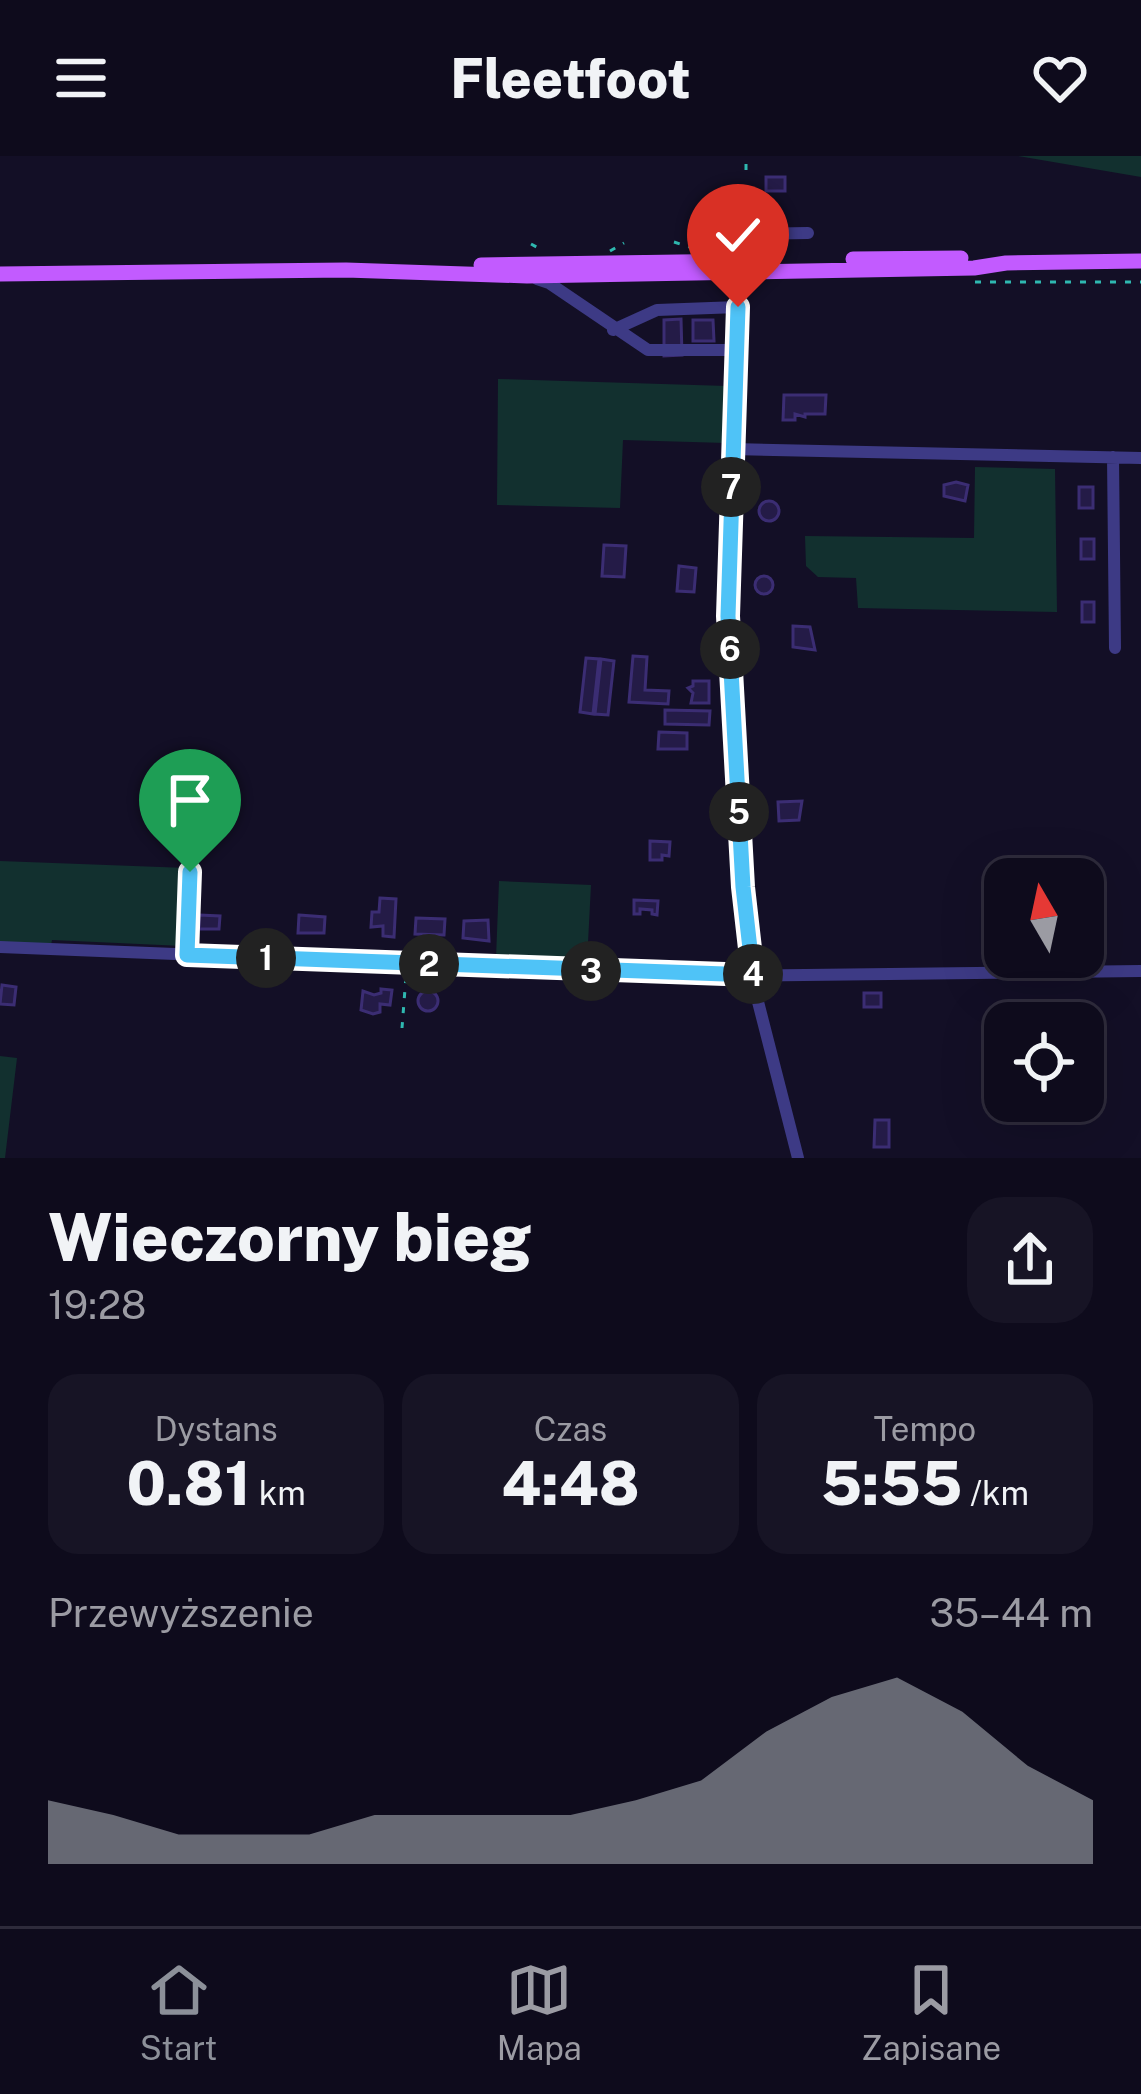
<!DOCTYPE html>
<html lang="pl">
<head>
<meta charset="utf-8">
<style>
	:root { --surface:#0e0b1c; --page:#171425; --text:#f1f3f6; --muted:#9b9ba3; --line:#2e2b3b; --accent:#8c9099 }
	body { margin:0; font-family:"Public Sans",sans-serif; background:var(--page); color:var(--text); height:100vh; display:flex; flex-direction:column; font-size:45px; white-space:nowrap }
	* { box-sizing:border-box; margin:0 }
	p { font-size:39px; color:var(--muted) }
	.icon { flex:none; width:66px; height:66px; fill:none; stroke:currentColor; stroke-width:2; stroke-linecap:round; stroke-linejoin:round }
	.map { position:relative; height:1002px; overflow:hidden }
	.panel { display:flex; flex-direction:column; background:var(--surface); flex:1 }
	.panel>* { flex:none }
	.needle { width:78px; rotate:351deg }
	.controls { position:absolute; left:984px; top:702px; display:grid; gap:24px }
	.controls a { display:grid; place-items:center; width:120px; height:120px; border-radius:24px; background:var(--surface); box-shadow:0 12px 48px #0002,0 0 0 3px var(--line); font-size:60px }
	.pin { position:absolute; display:grid; place-items:center; width:102px; height:102px; color:#fff; margin:-123px -51px; border-radius:50% 50% 50% 0; rotate:-45deg; box-shadow:0 0 12px #0007 }
	.pin .icon { rotate:45deg }
	.km { position:absolute; width:60px; height:60px; margin:-30px; border-radius:50%; background:#222; color:#fff; font-size:33px; line-height:60px; text-align:center }
	.round { display:grid; place-items:center; flex:none; width:126px; height:126px; border-radius:36px; background:var(--page) }
	.summary { display:flex; align-items:center; justify-content:space-between; height:204px; padding:0 48px }
	h1 { font-size:66px; font-weight:800; line-height:90px }
	.stats { display:grid; grid-template-columns:repeat(3,1fr); gap:18px; height:204px; padding:12px 48px }
	.stats div { display:grid; align-content:center; border-radius:30px; background:var(--page); text-align:center }
	.stats b { font-size:60px; font-weight:800 }
	.stats small { font-size:33px; font-weight:400 }
	.stats p { font-size:33px }
	.chart { height:336px; padding:24px 48px }
	.chart p { display:flex; justify-content:space-between }
	.chart svg { width:100%; height:216px; margin-top:12px; fill:var(--accent); opacity:.7 }
	header { display:flex; justify-content:space-between; align-items:center; height:156px; padding:0 48px; background:var(--surface); font-size:54px; font-weight:800 }
	.tab-bar { display:flex; justify-content:space-around; align-items:center; height:168px; border-top:3px solid var(--line); background:var(--surface); font-size:33px; color:var(--muted) }
	.tab-bar a { display:grid; justify-items:center; gap:6px }
	.tab-bar .current { color:var(--accent) }
	.map>svg:first-child { display:block }
	.green { fill:#12302f }
	.building { fill:#241b47; stroke:#3b2d73; stroke-width:3 }
	.lines { fill:none; stroke-linecap:round; stroke-linejoin:round }
	.path { stroke:#2fb8b0; stroke-width:3; stroke-dasharray:6 9; stroke-linecap:butt }
	.minor { stroke:#3d3a85; stroke-width:12 }
	.major { stroke:#c25bff; stroke-width:15 }
	.route-casing { stroke:#fff; stroke-width:24 }
	.route { stroke:#4fc3f7; stroke-width:15 }
</style>
</head>
<body>
<header><svg class="icon" aria-label="menu" viewBox="0 0 24 24"><path d="M4 6h16M4 12h16M4 18h16"/></svg>Fleetfoot<svg class="icon" aria-label="heart" viewBox="0 0 24 24"><path d="M12 20l-8-8c-3-5 5-10 8-4 3-6 11-1 8 4z"/></svg></header>
<div class="map">
<svg width="1141" height="1002" viewBox="0 0 1141 1002">
	<rect width="100%" height="100%" fill="#130f26"/>
	<path class="green" d="M1018,0h123v21z
		M498,223l229,7 -1,57 -103,-3 -3,68 -123,-3z
		M975,311l80,2 2,143 -199,-4 -2,-30 -38,-1 -12,-11 -1,-30 169,2z
		M0,705l187,7 -4,78 -131,-6 -1,5 -51,-2z
		M499,725l92,4 -4,77 -91,-4z
		M0,900l17,2 -12,100h-5z"/>
	<path class="building" d="M766,21h19v14h-19z
		M681,163l1,36 -18,1v-36z
		M693,164h20l1,21h-21z
		M784,239h42l-1,19h-20v3l-10,-3v6h-12z
		M956,326l12,3 -3,16 -21,-5v-11z
		M1079,331h14v21h-14z
		M759 355a10 10 0 1 1 20 0a10 10 0 1 1-20 0Z
		M1081,383h13v20h-13z
		M604,389l22,1 -2,31 -22,-1z
		M679,410l17,2 -2,24 -17,-1z
		M755 429a9 9 0 1 1 18 0a9 9 0 1 1-18 0Z
		M1082,446h12v20h-12z
		M793,470l17,1 5,23 -22,-3z
		M633,500l14,1 -2,33 24,1 -1,13 -39,-2z
		M586,502l13,1 -6,55 -13,-2z
		M601,503l13,2 -6,54 -13,-1z
		M693,525h16v22h-18l2,-10 -5,-5 5,-2z
		M665,554l45,1 -1,14 -44,-1z
		M659,576l28,1v16h-29z
		M802,645l-3,19 -20,1 -1,-19z
		M650,685l20,1 -1,14 -7,-1v5h-12z
		M380,742l16,1 -2,38 -11,-1v-10l-12,1 1,-15h7z
		M634,744l24,1 -1,14 -5,-1v-4l-12,-1v5h-6z
		M199,759l21,1 -1,13h-20z
		M299,759l26,2 -1,16h-26z
		M416,762l29,1 -1,16 -29,-1z
		M488,764l1,21 -26,-3 1,-17z
		M2,829l14,2 -2,18 -14,-1z
		M381,833l11,1 -2,15 -10,-1v8l-7,2 -12,-4 2,-19 11,4 7,-2z
		M418 845a10 10 0 1 1 20 0a10 10 0 1 1-20 0Z
		M864,837h17v14h-17z
		M1033,856h26v11h-26z
		M875,964h14v27h-15z"/>
	<g class="lines">
		<path class="path" d="M746,14v-14
			M674,86l22,7
			M531,88l11,6
			M610,95l14,-8
			M975,126h166
			M187,786l3,-70
			M402,872l4,-52"/>
		<path class="minor" d="M537,123l12,4 99,67h88
			M613,174l44,-20 81,-3
			M732,293l409,9
			M1113,301l2,191
			M0,791l730,29 411,-5
			M798,1002l-43,-168 -7,-47 -20,-327 11,-374 3,-8 66,-1"/>
		<path class="major" d="M853,103l108,-1
			M481,109l264,-4
			M0,118l346,-4 181,6 447,-8 32,-5 135,-2"/>
	</g>
	<g class="lines">
		<g class="route-casing">
			<path id="route" d="M190,716l-3,83 566,20 -10,-88 -15,-271 10,-309"/>
		</g>
		<use href="#route" class="route"/>
	</g>
</svg>
<div class="controls">
<a><svg class="needle" viewBox="-14 -14 28 28"><path d="M0-13l5 13h-10z" fill="#e53935"/><path d="M0 13l5-13h-10z" fill="#9b9ba3"/></svg></a>
<a><svg class="icon" aria-label="locate" viewBox="0 0 24 24"><circle cx="12" cy="12" r="6"/><path d="M12 2v4M12 18v4M2 12h4M18 12h4"/></svg></a>
</div>
<div class="pin" style="left:190px;top:716px;background:#1e9e55"><svg class="icon" aria-label="arrive" viewBox="0 0 24 24"><path d="M6 21V4h12l-3 4 3 4H6"/></svg></div>
<div class="pin" style="left:738px;top:151px;background:#d93025"><svg class="icon" aria-label="check" viewBox="0 0 24 24"><path d="M5 12l5 5 9-10"/></svg></div>
<b class="km" style="left:266px;top:802px">1</b>
<b class="km" style="left:429px;top:808px">2</b>
<b class="km" style="left:591px;top:815px">3</b>
<b class="km" style="left:753px;top:818px">4</b>
<b class="km" style="left:739px;top:656px">5</b>
<b class="km" style="left:730px;top:493px">6</b>
<b class="km" style="left:731px;top:331px">7</b>
</div>
<section class="panel">
<div class="summary"><div><h1>Wieczorny bieg</h1><p>19:28</p></div><a class="round"><svg class="icon" aria-label="share" viewBox="0 0 24 24"><path d="M12 15V3M7 8l5-5 5 5M5 13v7h14v-7"/></svg></a></div>
<div class="stats">
<div><p>Dystans</p><b>0.81<small> km</small></b></div>
<div><p>Czas</p><b>4:48</b></div>
<div><p>Tempo</p><b>5:55<small> /km</small></b></div>
</div>
<div class="chart"><p><span>Przewyższenie</span>35–44 m</p>
<svg viewBox="0 0 160 44" preserveAspectRatio="none"><path d="M0 44V31L10 34L20 38L30 38L40 38L50 34L60 34L70 34L80 34L90 31L100 27L110 17L120 10L130 6L140 13L150 24L160 31V44z"/></svg>
</div>
</section>
<nav class="tab-bar">
<a class="current"><svg class="icon" aria-label="home" viewBox="0 0 24 24"><path d="M3 11l9-7 9 7M6 9v11h12V9"/></svg>Start</a>
<a><svg class="icon" aria-label="map" viewBox="0 0 24 24"><path d="M3 6l6-2 6 2 6-2v14l-6 2-6-2-6 2zM9 4v14M15 6v14"/></svg>Mapa</a>
<a><svg class="icon" aria-label="saved" viewBox="0 0 24 24"><path d="M7 4h10v16l-5-4-5 4z"/></svg>Zapisane</a>
</nav>
</body>
</html>
